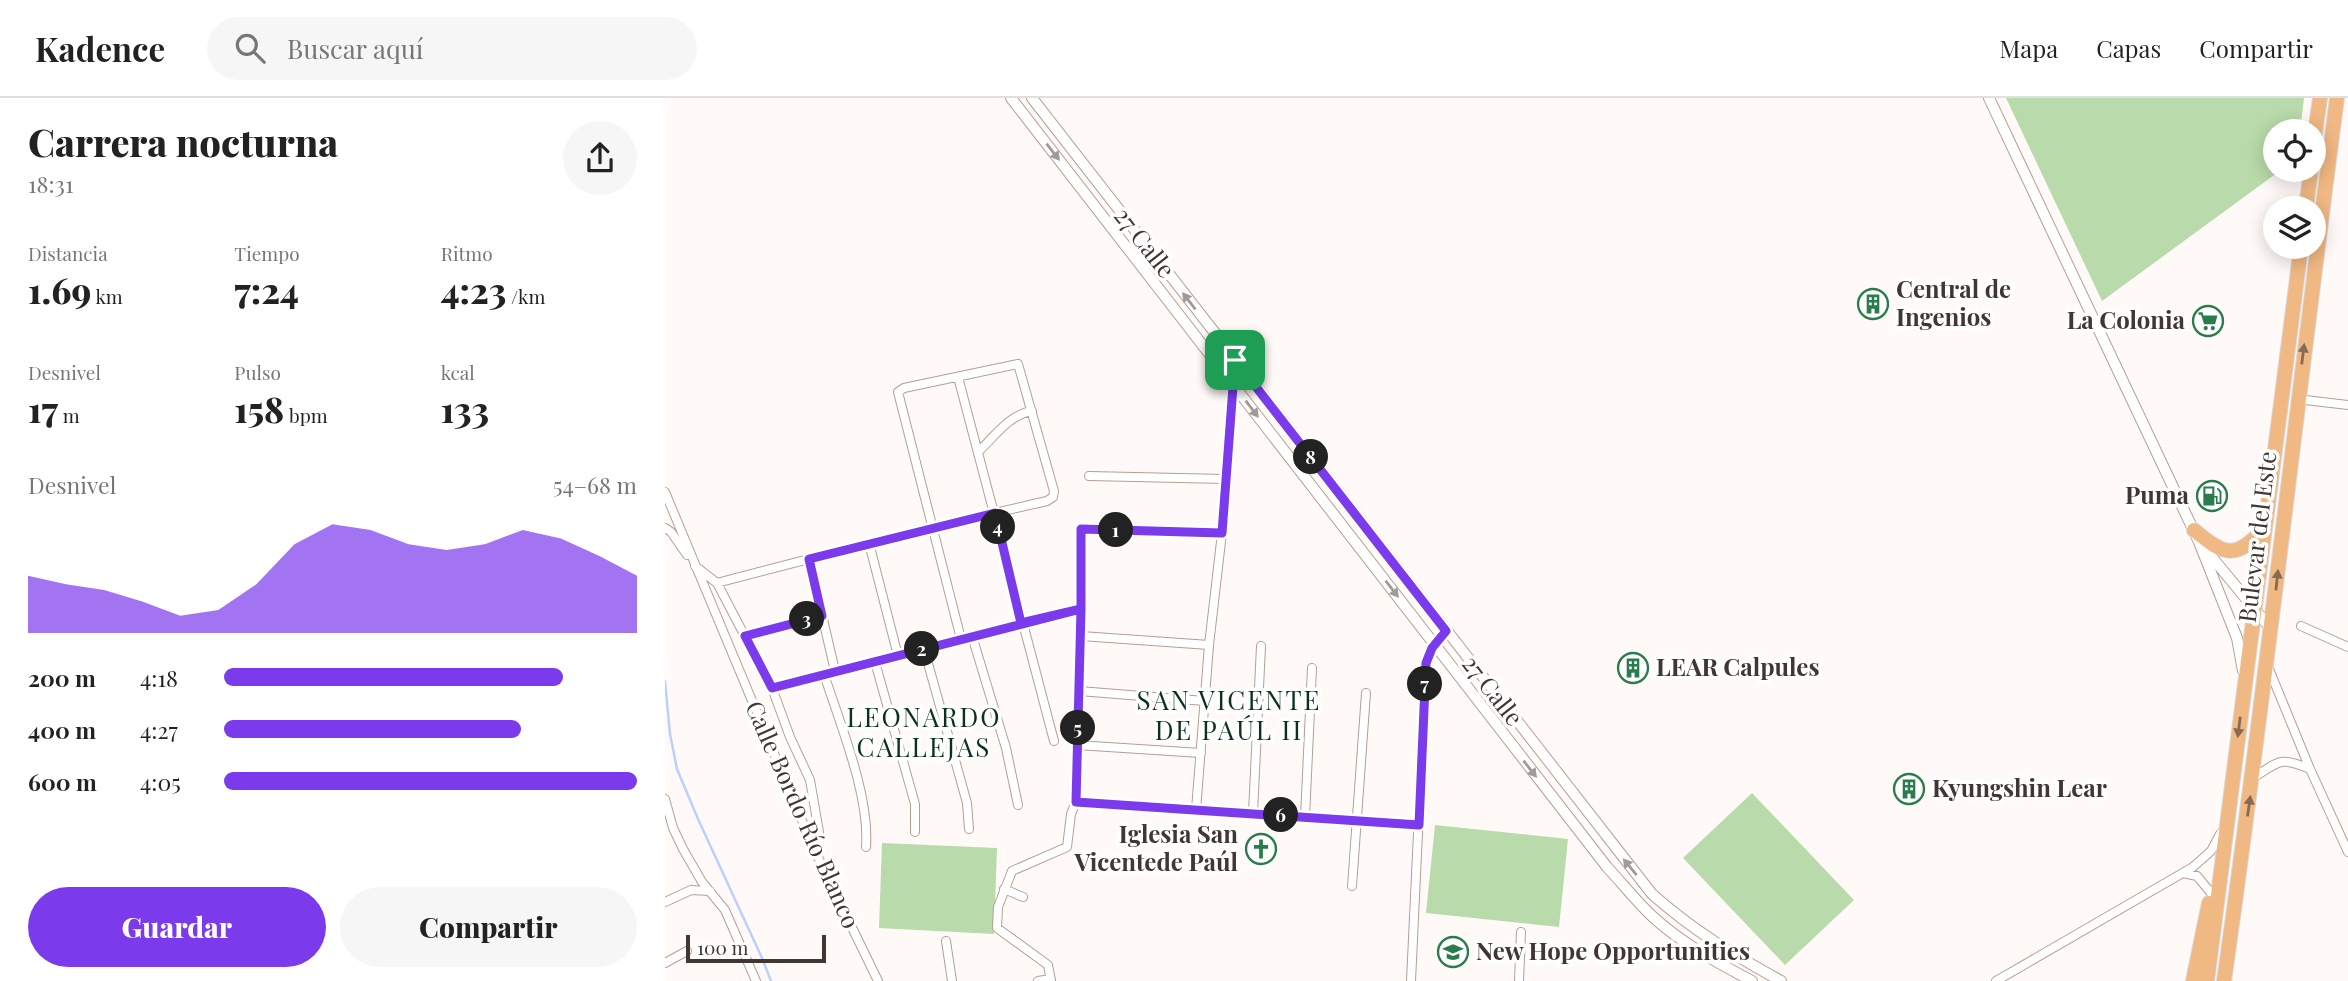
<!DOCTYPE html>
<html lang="es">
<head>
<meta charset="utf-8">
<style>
	:root { --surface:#fff; --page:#f6f6f6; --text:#222; --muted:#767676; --line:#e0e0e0; --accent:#7c3aed }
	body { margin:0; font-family:"Playfair Display",serif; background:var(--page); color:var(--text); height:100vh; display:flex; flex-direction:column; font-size:26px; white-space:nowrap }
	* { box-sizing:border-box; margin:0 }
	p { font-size:23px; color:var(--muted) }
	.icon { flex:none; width:38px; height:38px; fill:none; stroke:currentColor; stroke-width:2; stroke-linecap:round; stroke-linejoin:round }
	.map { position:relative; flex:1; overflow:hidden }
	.drawer { display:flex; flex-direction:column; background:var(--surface); width:665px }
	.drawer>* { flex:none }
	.controls { position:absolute; left:1598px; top:21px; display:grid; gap:14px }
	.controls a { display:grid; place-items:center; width:63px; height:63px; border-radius:50%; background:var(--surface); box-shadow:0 4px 18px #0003; font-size:35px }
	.scale { position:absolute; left:21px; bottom:18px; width:140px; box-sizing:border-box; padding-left:7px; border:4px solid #413631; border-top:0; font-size:19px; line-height:24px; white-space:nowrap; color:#413631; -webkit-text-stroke:5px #fff; paint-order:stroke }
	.pin { position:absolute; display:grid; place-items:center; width:60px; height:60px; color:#fff; margin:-30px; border-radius:14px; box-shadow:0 4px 10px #0006 }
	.km { position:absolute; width:35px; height:35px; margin:-18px; border-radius:50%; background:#222; color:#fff; font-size:19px; line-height:35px; text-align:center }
	.round { display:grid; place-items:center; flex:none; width:74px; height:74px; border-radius:37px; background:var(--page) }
	.head { display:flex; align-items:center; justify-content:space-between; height:119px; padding:0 28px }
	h1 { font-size:38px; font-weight:800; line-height:52px }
	.figures { display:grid; grid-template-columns:repeat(3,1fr); gap:10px; height:119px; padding:7px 28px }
	.figures div { display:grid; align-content:center }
	.figures b { font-size:35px; font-weight:800 }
	.figures small { font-size:19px; font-weight:400 }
	.figures p { font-size:19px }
	.chart { height:196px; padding:14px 28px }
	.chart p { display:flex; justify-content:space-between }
	.chart svg { width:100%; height:126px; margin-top:7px; fill:var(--accent); opacity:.7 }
	.button { display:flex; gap:14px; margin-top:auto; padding:14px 28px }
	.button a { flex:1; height:80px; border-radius:42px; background:var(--accent); color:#fff; font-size:28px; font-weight:800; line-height:80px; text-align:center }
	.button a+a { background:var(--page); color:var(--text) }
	ul { padding:0 28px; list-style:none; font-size:23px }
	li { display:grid; grid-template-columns:112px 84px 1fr; align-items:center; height:52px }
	li i { height:18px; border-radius:9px; background:var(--accent) }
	header { display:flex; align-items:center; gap:42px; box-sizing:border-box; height:98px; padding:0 35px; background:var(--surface); border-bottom:2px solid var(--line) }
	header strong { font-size:33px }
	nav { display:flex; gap:38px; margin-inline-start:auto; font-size:24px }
	.search { width:490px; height:63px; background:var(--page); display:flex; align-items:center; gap:18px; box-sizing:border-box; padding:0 24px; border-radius:38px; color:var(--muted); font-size:26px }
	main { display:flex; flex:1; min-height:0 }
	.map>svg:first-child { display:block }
	.green { fill:#b9daaa }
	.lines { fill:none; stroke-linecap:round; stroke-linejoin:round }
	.stream { stroke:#bbd0fd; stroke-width:2.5 }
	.minor-casing { stroke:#b69e92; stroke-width:10 }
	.tertiary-casing { stroke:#b69e92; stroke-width:12 }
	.trunk-casing { stroke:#d9d7d6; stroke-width:16 }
	.minor { stroke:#fff; stroke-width:8 }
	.tertiary { stroke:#fff; stroke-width:10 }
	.trunk { stroke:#f0b883; stroke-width:14 }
	.oneway { fill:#a09a98 }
	.oneway2 { fill:#876a52 }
	.route-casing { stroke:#fff; stroke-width:14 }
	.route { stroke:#7c3aed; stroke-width:9 }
	.labels { text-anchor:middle; stroke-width:7; stroke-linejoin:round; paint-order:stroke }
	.street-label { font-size:24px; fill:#413631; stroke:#fff }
	.poi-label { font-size:24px; font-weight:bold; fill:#413631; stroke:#fff; text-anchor:start }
	.neighbourhood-label { font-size:26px; letter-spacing:2px; fill:#0a321b; stroke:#fff }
</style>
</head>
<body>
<header>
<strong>Kadence</strong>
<div class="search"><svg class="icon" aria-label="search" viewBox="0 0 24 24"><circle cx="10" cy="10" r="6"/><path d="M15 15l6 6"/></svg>Buscar aquí</div>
<nav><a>Mapa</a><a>Capas</a><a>Compartir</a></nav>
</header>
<main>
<section class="drawer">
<div class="head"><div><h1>Carrera nocturna</h1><p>18:31</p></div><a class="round"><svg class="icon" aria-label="share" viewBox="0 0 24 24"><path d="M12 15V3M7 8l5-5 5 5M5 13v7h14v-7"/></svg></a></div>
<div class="figures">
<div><p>Distancia</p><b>1.69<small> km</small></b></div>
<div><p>Tiempo</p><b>7:24</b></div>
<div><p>Ritmo</p><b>4:23<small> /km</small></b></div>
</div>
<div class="figures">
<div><p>Desnivel</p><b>17<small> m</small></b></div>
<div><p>Pulso</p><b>158<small> bpm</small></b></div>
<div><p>kcal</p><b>133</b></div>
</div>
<div class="chart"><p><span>Desnivel</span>54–68 m</p>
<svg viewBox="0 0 160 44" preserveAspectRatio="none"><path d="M0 44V24L10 27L20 29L30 33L40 38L50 36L60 27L70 13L80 6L90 8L100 13L110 15L120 13L130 8L140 11L150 17L160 24V44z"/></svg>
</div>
<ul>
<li><b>200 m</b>4:18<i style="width:82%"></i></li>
<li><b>400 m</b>4:27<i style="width:72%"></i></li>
<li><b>600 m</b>4:05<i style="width:100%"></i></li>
</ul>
<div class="button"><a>Guardar</a><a>Compartir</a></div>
</section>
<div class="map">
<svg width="1683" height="883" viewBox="0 0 1683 883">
	<rect width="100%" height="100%" fill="#fffaf7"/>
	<path class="green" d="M1341,0h298l-4,33h-25v39h6l-179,131z
		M1087,695l102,107 -69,65 -102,-107z
		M770,727l133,14 -9,88 -133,-14z
		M217,745l115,5 -3,86 -115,-6z"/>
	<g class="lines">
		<path class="stream" d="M0,583l5,53 7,35 21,50 64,139 9,23"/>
		<g class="minor-casing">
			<path id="minor" d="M293,279l96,364
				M1632,301l51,6
				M314,353c15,-14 31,-37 53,-40
				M424,378l136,3
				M0,394l148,355 65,134
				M0,430l6,4 16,23
				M204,445l29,113
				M144,461l26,112
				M30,468l22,17 55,105 18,49 20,43 9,52 -6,15
				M52,485c110,-29 220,-57 330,-82l6,-4 1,-6 -36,-127 -114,24 -6,4 63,247
				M1636,528l47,21
				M80,538l77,-20
				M307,538l34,112 12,57
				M416,538l128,9
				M259,551l43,154 2,26
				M210,564l40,142v28
				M1604,571l41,100 38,83
				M159,576c16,50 46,122 42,173
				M107,590l309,-79
				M414,593l126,10
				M412,647l124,8
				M1588,680c27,-17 26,-22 57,-9
				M0,701l8,29 10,21 19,33 23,28 31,71
				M411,704l343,23
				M531,712l13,-165 13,-112 13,-173
				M588,715l8,-167
				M640,719l7,-149
				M1518,775l14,3 14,17
				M687,788l14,-193
				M339,791l19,8
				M0,804l26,-12 19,1
				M281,843l6,40
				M0,865l22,-12
				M373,883l13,-2
				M386,883l-3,-16 -51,-37 1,-21 14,-36 55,-24 4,-33 5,-12 5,-166v-107l141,4
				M746,883l15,-318 6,-15 14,-17
				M854,883l2,-49
				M1331,883l197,-114 18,-16 9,-17"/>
		</g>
		<g class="tertiary-casing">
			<path id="tertiary" d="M346,0l596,769c15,16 29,34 45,49 29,27 64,46 100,65
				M367,0l620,796c42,37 80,60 129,87
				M1324,0l210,444 38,96 6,33
				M1541,452l65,79"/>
		</g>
		<g class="trunk-casing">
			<path id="trunk" d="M1648,50l7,-50
				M1641,110l5,-38
				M1529,432c32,27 42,29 71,-2
				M1528,883l16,-78
				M1542,883l94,-734
				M1559,883c42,-294 74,-589 113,-883"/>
		</g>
		<use href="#minor" class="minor"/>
		<use href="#tertiary" class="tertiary"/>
		<use href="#trunk" class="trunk"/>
	</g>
	<defs><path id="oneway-solid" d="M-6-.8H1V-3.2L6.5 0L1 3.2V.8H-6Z" transform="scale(1.75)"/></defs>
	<g class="oneway">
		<use href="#oneway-solid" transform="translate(388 54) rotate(52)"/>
		<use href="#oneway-solid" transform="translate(524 203) rotate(-128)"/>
		<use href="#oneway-solid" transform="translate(587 311) rotate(53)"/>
		<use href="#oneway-solid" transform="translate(727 491) rotate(52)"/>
		<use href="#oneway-solid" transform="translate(865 671) rotate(52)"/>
		<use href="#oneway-solid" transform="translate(965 769) rotate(-129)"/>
	</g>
	<g class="oneway2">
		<use href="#oneway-solid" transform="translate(1638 256) rotate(-83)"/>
		<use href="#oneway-solid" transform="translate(1612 482) rotate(-84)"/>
		<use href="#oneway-solid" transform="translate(1574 629) rotate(97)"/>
		<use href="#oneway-solid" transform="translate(1584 708) rotate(-82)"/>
	</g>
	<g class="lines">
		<g class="route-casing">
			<path id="route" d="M570,262l-13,173 -141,-4v80l-309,79 -27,-52 77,-20 -13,-57 186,-46 26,110 60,-14 -5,193 343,23 7,-162 6,-15 14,-17 -211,-271"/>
		</g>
		<use href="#route" class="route"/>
	</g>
	<defs>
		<g id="building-ring" transform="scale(1.575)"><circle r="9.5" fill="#fff" stroke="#2b7c4d" stroke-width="1.5"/><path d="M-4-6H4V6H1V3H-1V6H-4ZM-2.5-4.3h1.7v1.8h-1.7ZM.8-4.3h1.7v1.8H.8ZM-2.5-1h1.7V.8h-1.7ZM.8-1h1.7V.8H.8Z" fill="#2b7c4d"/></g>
		<g id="supermarket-ring" transform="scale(1.575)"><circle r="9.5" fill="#fff" stroke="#2b7c4d" stroke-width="1.5"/><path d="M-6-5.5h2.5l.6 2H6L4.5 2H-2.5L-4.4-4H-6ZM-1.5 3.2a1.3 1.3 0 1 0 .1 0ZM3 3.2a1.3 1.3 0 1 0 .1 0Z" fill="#2b7c4d"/></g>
		<g id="fuel-ring" transform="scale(1.575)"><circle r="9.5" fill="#fff" stroke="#2b7c4d" stroke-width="1.5"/><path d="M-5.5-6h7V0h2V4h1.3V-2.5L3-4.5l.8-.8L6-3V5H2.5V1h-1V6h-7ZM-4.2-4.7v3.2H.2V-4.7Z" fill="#2b7c4d"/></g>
		<g id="church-ring" transform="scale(1.575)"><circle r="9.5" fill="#fff" stroke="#2b7c4d" stroke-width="1.5"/><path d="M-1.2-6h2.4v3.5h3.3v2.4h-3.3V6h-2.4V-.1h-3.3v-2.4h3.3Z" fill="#2b7c4d"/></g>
		<g id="school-ring" transform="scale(1.575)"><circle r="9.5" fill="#fff" stroke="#2b7c4d" stroke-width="1.5"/><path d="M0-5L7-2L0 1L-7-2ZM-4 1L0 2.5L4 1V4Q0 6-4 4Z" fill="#2b7c4d"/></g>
	</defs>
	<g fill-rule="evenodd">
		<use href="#building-ring" x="1208" y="206"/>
		<use href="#supermarket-ring" x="1543" y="223"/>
		<use href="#fuel-ring" x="1547" y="398"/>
		<use href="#building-ring" x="968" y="570"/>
		<use href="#building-ring" x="1244" y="691"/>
		<use href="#church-ring" x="596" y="751"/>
		<use href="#school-ring" x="788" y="854"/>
	</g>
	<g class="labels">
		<g class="street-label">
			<text transform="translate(479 145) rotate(52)" y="8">27 Calle</text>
			<text transform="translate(1593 439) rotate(-83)" y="8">Bulevar del Este</text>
			<text transform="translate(827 593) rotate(52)" y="8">27 Calle</text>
			<text transform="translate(137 717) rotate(66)" y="8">Calle Bordo Río Blanco</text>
		</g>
		<g class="poi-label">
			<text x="1231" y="200">Central de<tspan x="1231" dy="28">Ingenios</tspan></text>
			<text x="1520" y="231" text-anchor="end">La Colonia</text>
			<text x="1524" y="406" text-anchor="end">Puma</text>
			<text x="991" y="578">LEAR Calpules</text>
			<text x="1267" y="699">Kyungshin Lear</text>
			<text x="573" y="745" text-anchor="end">Iglesia San<tspan x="573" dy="28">Vicentede Paúl</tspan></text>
			<text x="811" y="862">New Hope Opportunities</text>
		</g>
		<g class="neighbourhood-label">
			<text x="564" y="612">SAN VICENTE<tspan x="564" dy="30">DE PAÚL II</tspan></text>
			<text x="259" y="629">LEONARDO<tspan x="259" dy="30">CALLEJAS</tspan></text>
		</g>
	</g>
</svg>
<div class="controls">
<a><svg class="icon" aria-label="locate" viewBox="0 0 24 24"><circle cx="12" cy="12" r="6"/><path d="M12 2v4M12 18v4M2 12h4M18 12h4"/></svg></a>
<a><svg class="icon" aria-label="layers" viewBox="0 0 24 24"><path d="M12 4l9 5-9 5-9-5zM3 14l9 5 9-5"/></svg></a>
</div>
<div class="scale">100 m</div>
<div class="pin" style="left:570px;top:262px;background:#1e9e55"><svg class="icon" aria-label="arrive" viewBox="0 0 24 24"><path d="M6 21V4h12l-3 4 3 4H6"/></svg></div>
<b class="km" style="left:451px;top:432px">1</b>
<b class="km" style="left:257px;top:551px">2</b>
<b class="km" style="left:142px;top:521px">3</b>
<b class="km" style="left:333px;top:429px">4</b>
<b class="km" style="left:413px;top:630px">5</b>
<b class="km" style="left:616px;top:717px">6</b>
<b class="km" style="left:760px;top:586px">7</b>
<b class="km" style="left:646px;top:359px">8</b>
</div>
</main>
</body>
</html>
